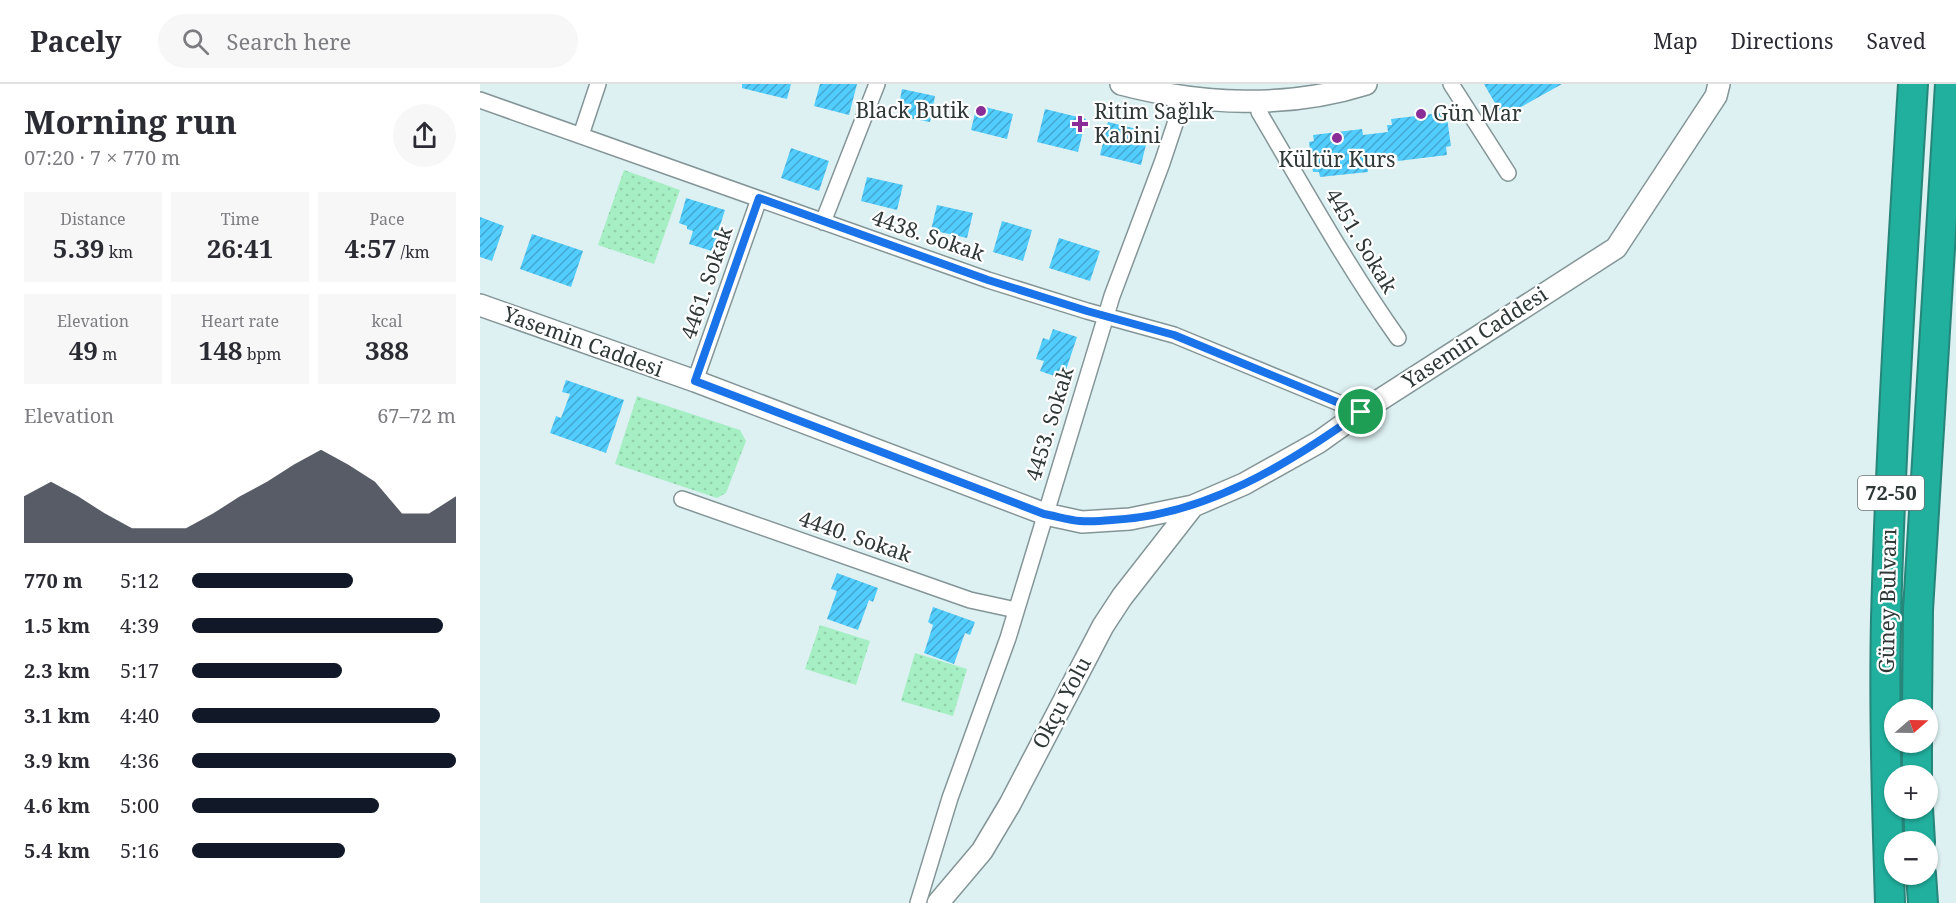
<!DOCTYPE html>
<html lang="en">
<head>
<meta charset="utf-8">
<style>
	:root { --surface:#fff; --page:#f7f7f7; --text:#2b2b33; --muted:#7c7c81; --line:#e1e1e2; --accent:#111827 }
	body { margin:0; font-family:"Noto Serif",serif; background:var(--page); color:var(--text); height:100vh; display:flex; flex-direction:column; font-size:22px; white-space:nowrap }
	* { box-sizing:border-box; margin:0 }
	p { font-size:20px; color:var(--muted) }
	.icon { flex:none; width:33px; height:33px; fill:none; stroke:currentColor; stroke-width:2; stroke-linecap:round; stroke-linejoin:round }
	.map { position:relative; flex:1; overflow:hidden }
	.panel { display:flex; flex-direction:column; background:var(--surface); width:480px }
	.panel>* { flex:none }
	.needle { width:39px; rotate:70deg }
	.fabs { position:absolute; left:1404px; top:615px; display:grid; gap:12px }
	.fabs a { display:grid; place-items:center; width:54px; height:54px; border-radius:50%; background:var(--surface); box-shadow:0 2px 4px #0004; font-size:30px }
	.pin { position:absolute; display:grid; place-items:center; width:51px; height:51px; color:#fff; margin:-26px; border:3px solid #fff; border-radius:50%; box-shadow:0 2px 6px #0007 }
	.round { display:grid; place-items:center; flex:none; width:63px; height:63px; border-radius:32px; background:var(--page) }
	.head { display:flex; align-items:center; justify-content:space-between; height:102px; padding:0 24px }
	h1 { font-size:33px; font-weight:700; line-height:45px }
	.stats { display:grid; grid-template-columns:repeat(3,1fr); gap:9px; height:102px; padding:6px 24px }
	.stats div { display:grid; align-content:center; border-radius:0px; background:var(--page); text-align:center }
	.stats b { font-size:26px; font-weight:700 }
	.stats small { font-size:16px; font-weight:400 }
	.stats p { font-size:16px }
	.chart { height:168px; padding:12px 24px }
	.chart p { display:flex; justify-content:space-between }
	.chart svg { width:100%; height:108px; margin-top:6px; fill:var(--accent); opacity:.7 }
	ul { padding:0 24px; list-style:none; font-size:20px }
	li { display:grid; grid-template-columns:96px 72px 1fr; align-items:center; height:45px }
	li i { height:15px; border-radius:8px; background:var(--accent) }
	header { display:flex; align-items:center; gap:36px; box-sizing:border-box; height:84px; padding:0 30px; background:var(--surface); border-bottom:2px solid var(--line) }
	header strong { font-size:28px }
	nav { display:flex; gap:33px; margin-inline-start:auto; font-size:21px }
	.search { width:420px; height:54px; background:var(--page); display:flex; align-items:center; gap:15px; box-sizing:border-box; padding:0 21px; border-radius:33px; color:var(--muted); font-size:22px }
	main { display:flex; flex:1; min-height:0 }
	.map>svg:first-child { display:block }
	.grass { fill:url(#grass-dots) }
	.building { fill:url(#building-hatch) }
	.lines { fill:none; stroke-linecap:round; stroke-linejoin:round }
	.street-casing { stroke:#849597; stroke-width:18 }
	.secondary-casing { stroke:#849597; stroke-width:24 }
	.highway-casing { stroke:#26867a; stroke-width:32 }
	.street { stroke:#fff; stroke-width:15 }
	.secondary { stroke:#fff; stroke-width:21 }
	.highway { stroke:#21b09e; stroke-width:28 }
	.route-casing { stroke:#fff; stroke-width:12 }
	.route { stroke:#1a73e8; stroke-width:8 }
	.poi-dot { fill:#8a2d97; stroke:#fff; stroke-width:2 }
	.labels { text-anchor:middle; stroke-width:4.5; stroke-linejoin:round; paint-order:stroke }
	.shield { fill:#fff; stroke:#6d7373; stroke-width:1.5 }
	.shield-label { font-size:20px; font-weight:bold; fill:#2f3737 }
	.poi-label { font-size:21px; fill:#2f3737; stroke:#fff; text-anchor:start }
	.street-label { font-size:21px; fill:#2f3737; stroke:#fff }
</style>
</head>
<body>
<header>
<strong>Pacely</strong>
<div class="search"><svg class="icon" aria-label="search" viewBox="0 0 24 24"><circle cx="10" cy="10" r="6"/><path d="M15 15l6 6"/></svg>Search here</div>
<nav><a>Map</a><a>Directions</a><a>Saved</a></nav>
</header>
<main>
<section class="panel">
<div class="head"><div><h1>Morning run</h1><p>07:20 · 7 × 770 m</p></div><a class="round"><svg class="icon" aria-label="share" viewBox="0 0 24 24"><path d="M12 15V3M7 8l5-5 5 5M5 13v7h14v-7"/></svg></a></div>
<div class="stats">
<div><p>Distance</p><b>5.39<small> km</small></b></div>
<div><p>Time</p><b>26:41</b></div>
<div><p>Pace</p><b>4:57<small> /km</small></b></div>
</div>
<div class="stats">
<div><p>Elevation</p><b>49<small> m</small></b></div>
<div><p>Heart rate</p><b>148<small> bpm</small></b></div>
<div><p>kcal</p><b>388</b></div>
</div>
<div class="chart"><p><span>Elevation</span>67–72 m</p>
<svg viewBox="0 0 160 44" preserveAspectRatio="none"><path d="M0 44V25L10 19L20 25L30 32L40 38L50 38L60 38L70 32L80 25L90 19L100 12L110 6L120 12L130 19L140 32L150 32L160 25V44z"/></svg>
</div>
<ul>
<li><b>770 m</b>5:12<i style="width:61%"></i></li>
<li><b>1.5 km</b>4:39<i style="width:95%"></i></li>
<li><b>2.3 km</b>5:17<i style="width:57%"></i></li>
<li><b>3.1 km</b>4:40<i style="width:94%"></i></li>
<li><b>3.9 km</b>4:36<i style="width:100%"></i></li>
<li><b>4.6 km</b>5:00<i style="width:71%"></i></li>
<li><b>5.4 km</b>5:16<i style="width:58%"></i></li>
</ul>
</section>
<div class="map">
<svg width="1476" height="819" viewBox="0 0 1476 819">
	<defs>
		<pattern id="grass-dots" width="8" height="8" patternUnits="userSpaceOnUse" patternTransform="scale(1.5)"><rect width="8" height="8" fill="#a6efc4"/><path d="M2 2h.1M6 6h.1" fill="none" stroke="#8fcea9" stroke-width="1.8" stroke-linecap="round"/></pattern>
		<pattern id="building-hatch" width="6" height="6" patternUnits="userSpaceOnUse" patternTransform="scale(1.5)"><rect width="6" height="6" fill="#51cdff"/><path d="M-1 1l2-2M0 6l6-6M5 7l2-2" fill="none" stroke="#44a7cf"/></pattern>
	</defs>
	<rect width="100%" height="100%" fill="#ddf0f2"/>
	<path class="grass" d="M144,86l56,20 -26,74 -56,-19z
		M157,312l103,34 6,11 -20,52 -9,5 -102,-34z
		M340,541l50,16 -14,44 -51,-16z
		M435,569l52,16 -14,47 -52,-15z"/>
	<path class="building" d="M262,0h49l-4,15 -45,-11z
		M340,0h37l-8,31 -35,-9z
		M1004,0h78l-59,33z
		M422,5l33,7 -5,26 -33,-6z
		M497,21l36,9 -6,25 -36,-9z
		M565,25l41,10 -8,33 -41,-10z
		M961,29l1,5h5l4,28 -5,1 1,8 -49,6 -1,-6 -25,3 1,5 -6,1 1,8 -48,5 -1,-5h-6l-4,-30 5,-1 -1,-6 49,-6 1,6 25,-3 -1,-7h5l-1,-6z
		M628,38l41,10 -8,33 -41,-10z
		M311,64l38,13 -10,30 -38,-13z
		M387,93l36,8 -6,25 -36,-9z
		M206,114l39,12 -13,41 -23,-7 4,-13 -6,-2v-3l-8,-3z
		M457,121l36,8 -6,25 -36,-8z
		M0,133l24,9 -12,35 -12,-4z
		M522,137l30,9 -9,31 -30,-9z
		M52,150l51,17 -12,36 -51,-18z
		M579,154l41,13 -10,30 -41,-13z
		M573,245l24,8 -14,42 -23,-8 4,-10 -8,-2 7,-21 6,2z
		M86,296l58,20 -18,53 -56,-20 6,-17 5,2 9,-24 -8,-2z
		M357,489l41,15 -5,14 -4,-2 -11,30 -31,-11 10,-28 -6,-2z
		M453,523l42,15 -5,13 -5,-2 -11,31 -30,-11 9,-28 -5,-3z"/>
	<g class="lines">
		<g class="street-casing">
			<path id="street" d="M971,0l57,89
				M0,16l508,180 99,31 87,24 187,77
				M779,16v12c45,76 88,154 139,226
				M101,51l17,-51
				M343,138l54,-138
				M215,297l64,-182
				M202,415l288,101 46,10
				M438,819l32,-105 58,-160 104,-342 50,-133 22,-66"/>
		</g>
		<g class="secondary-casing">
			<path id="secondary" d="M641,0c80,21 166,25 245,0
				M0,221l215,76 350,133 37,8 48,-3 63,-13 51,-22 75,-42 42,-30 255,-164 100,-152 3,-12
				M458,819l44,-52 28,-47 93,-178 19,-29 71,-91"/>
		</g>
		<g class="highway-casing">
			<path id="highway" d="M1437,626l1,-100 32,-526
				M1437,692v-34
				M1438,724l2,34
				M1441,790l2,29
				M1410,819c-3,-95 -6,-190 -4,-285 5,-178 16,-356 27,-534"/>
		</g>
		<use href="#street" class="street"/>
		<use href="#secondary" class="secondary"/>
		<use href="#highway" class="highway"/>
	</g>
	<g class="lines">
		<g class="route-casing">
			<path id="route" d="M279,114l229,82 99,31 87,24 187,77c-72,52 -157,104 -249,108 -10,1 -21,2 -32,1 -12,-1 -24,-5 -36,-7l-349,-133z"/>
		</g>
		<use href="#route" class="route"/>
	</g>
	<g class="poi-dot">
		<circle cx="501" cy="27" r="6"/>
		<circle cx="941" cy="30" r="6"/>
		<path d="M597 31h6v6h6v6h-6v6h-6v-6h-6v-6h6z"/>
		<circle cx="857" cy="54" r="6"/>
	</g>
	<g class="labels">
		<rect class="shield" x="1378" y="392" width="66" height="34" rx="4.5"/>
		<g class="shield-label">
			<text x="1411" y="416">72-50</text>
		</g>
		<g class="poi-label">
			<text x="489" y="34" text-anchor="end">Black Butik</text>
			<text x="614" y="35">Ritim Sağlık<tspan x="614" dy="24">Kabini</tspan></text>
			<text x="953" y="37">Gün Mar</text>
			<text x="857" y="83" text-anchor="middle">Kültür Kurs</text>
		</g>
		<g class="street-label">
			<text transform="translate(448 152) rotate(19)" y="7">4438. Sokak</text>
			<text transform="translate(881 157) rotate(59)" y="7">4451. Sokak</text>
			<text transform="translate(227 199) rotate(-71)" y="7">4461. Sokak</text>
			<text transform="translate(995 254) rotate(-33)" y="7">Yasemin Caddesi</text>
			<text transform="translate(103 258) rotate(20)" y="7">Yasemin Caddesi</text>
			<text transform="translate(570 340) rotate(-73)" y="7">4453. Sokak</text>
			<text transform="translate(375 453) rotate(19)" y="7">4440. Sokak</text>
			<text transform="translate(1408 517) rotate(-89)" y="7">Güney Bulvarı</text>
			<text transform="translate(582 619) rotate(-62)" y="7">Okçu Yolu</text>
		</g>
	</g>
</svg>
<div class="fabs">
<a><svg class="needle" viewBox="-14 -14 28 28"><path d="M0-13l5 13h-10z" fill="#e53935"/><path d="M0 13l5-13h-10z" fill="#7c7c81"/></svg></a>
<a>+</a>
<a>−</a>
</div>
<div class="pin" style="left:881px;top:328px;background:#1e9e55"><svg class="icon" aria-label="arrive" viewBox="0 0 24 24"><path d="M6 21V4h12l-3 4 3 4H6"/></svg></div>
</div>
</main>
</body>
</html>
